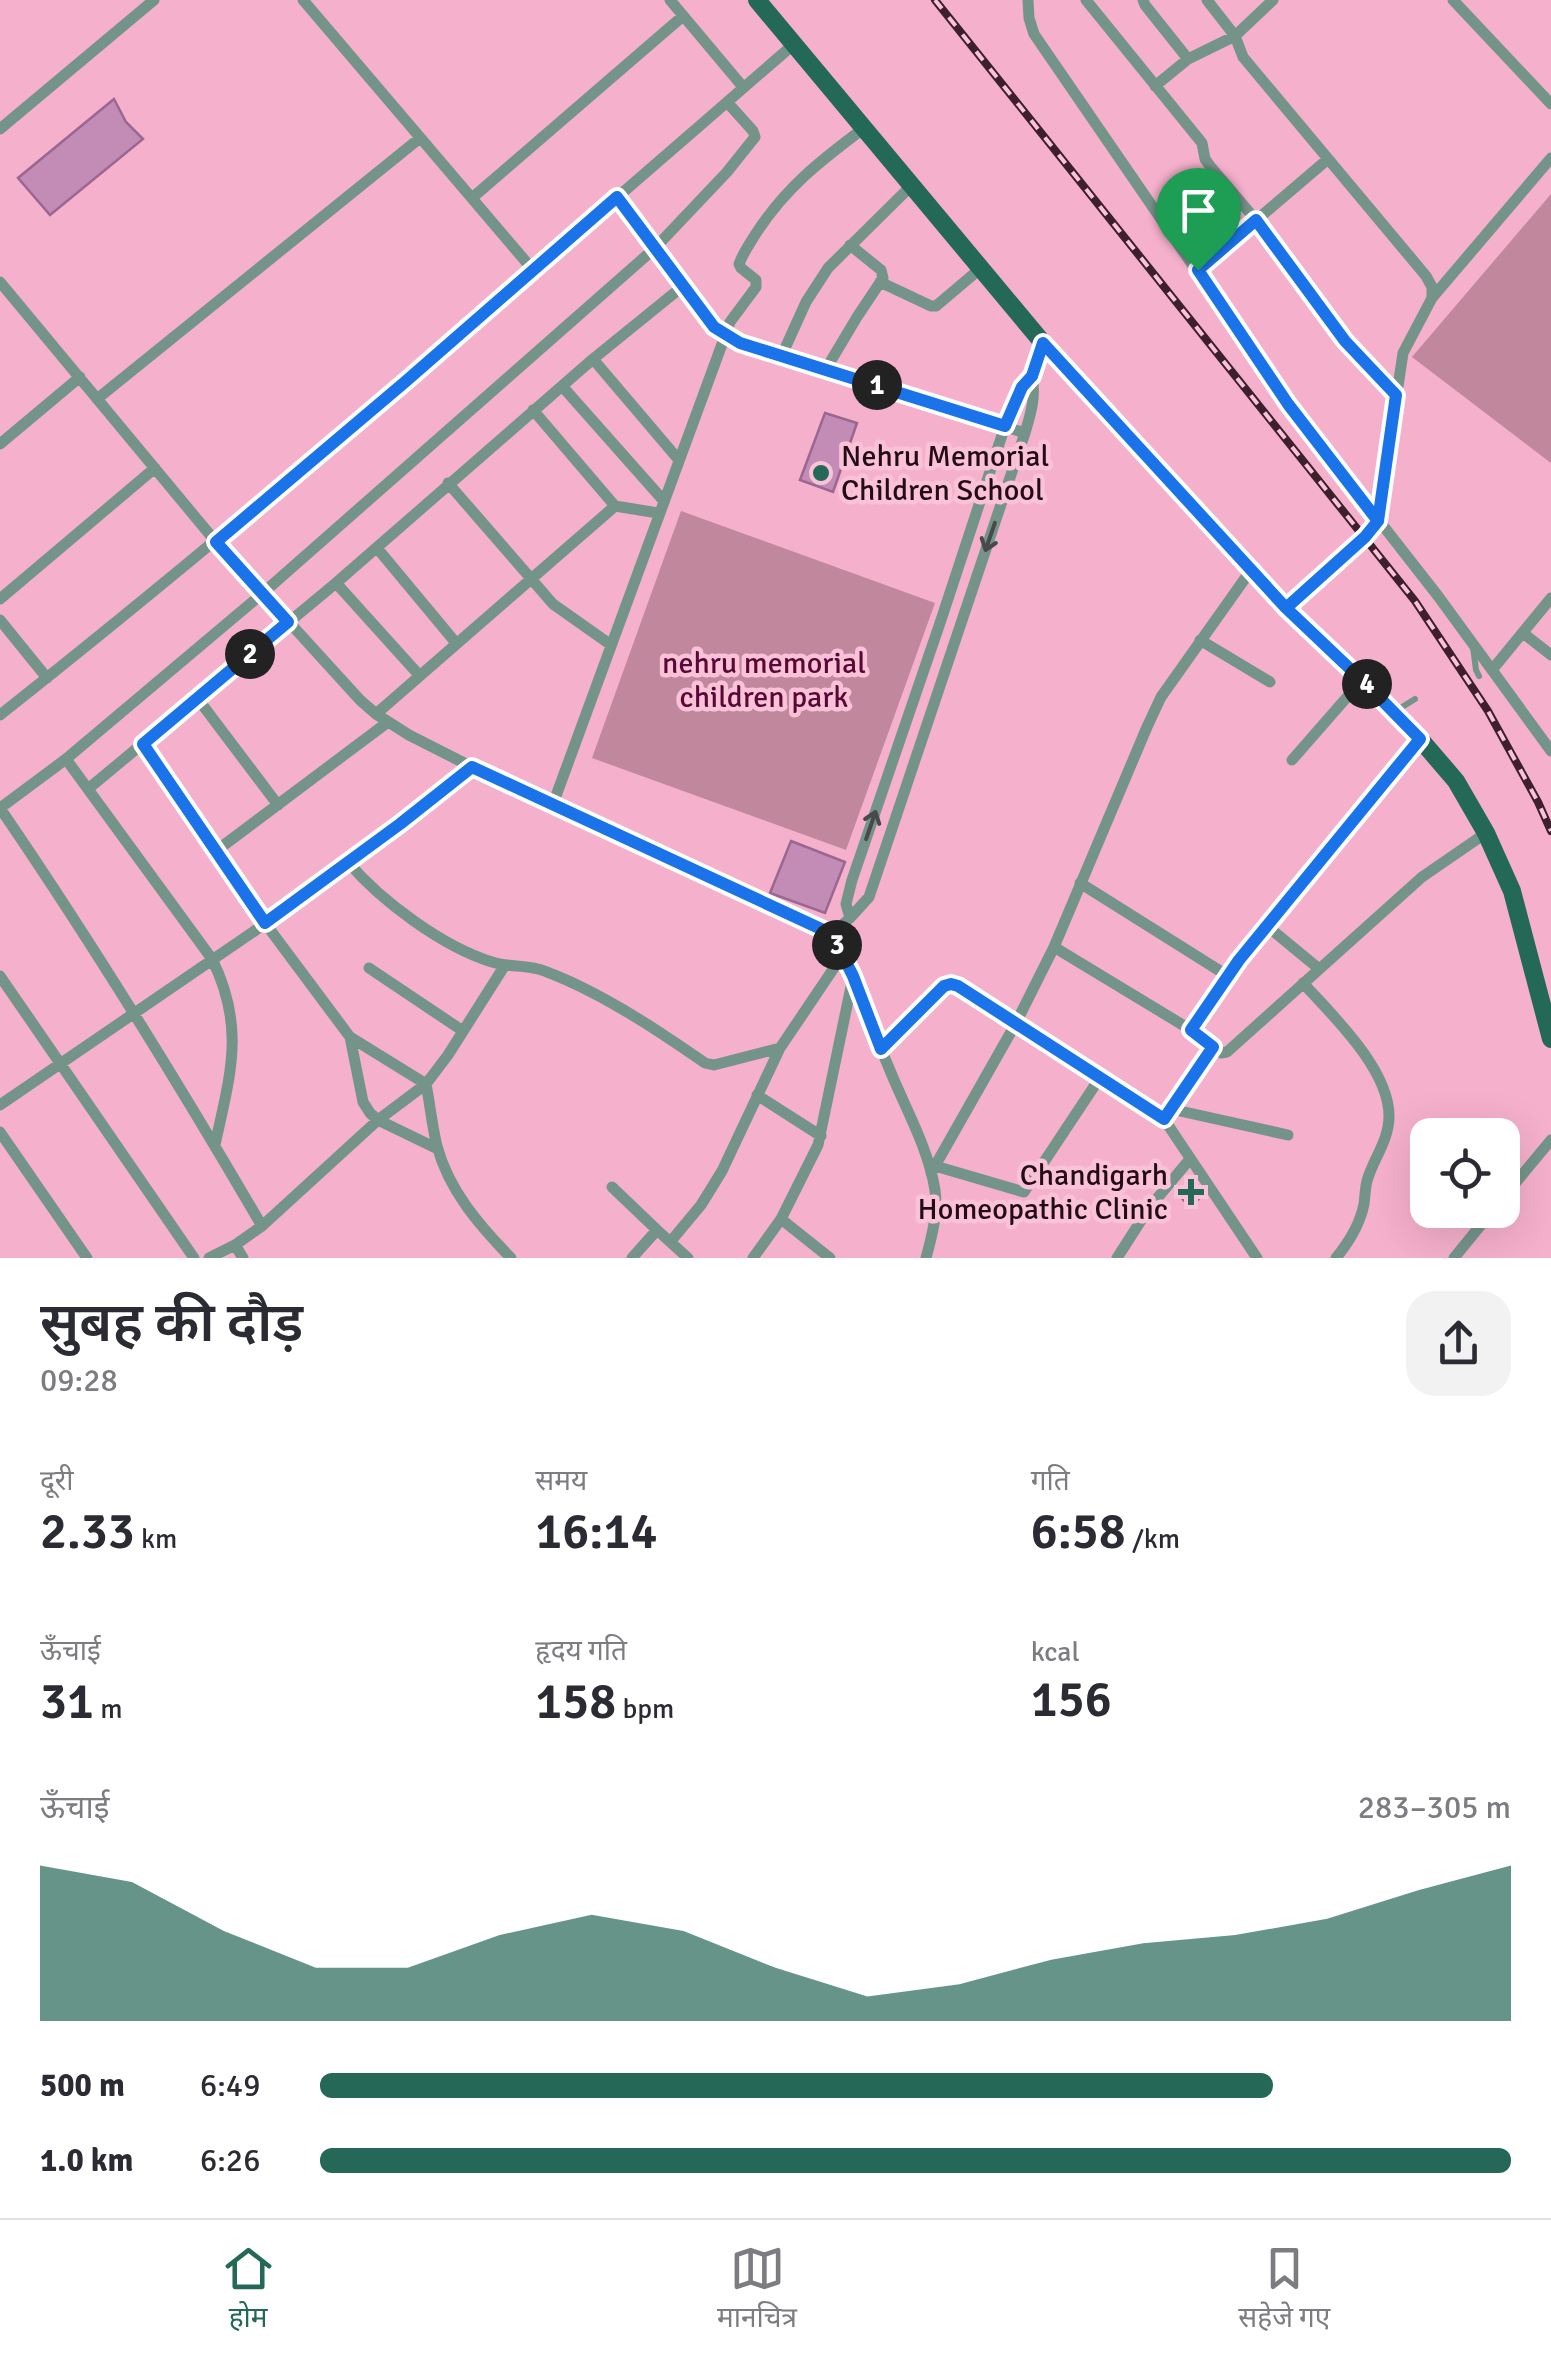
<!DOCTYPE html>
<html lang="hi">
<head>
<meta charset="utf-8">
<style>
	:root { --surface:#fff; --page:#f2f2f3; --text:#2b2b33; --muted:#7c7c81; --line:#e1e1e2; --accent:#266858 }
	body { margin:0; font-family:Signika,"Noto Sans Devanagari",sans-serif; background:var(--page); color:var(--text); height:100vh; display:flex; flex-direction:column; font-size:38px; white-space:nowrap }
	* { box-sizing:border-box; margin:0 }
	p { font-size:32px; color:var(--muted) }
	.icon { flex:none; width:55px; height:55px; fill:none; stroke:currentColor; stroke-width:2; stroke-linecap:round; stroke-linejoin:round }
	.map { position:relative; height:1258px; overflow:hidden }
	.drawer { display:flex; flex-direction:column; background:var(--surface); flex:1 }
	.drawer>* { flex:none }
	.buttons { position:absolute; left:1410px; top:1118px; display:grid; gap:20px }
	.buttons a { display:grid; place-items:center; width:110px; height:110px; border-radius:20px; background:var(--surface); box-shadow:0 10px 40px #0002; font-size:50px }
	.pin { position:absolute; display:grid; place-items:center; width:85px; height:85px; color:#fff; margin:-102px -42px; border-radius:50% 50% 50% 0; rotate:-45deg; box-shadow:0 0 10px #0007 }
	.pin .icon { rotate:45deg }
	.km { position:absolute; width:50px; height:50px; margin:-25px; border-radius:50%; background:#222; color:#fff; font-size:28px; line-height:50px; text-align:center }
	.round { display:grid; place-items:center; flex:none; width:105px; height:105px; border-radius:30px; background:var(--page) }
	.summary { display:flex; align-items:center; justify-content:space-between; height:170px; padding:0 40px }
	h1 { font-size:55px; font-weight:600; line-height:75px }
	.figures { display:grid; grid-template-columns:repeat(3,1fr); gap:15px; height:170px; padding:10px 40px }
	.figures div { display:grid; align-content:center }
	.figures b { font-size:50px; font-weight:600 }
	.figures small { font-size:28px; font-weight:400 }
	.figures p { font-size:28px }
	.chart { height:280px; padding:20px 40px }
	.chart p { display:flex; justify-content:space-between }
	.chart svg { width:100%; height:180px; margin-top:10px; fill:var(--accent); opacity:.7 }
	ul { padding:0 40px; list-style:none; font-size:32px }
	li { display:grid; grid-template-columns:160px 120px 1fr; align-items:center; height:75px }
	li i { height:25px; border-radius:12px; background:var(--accent) }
	.tab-bar { display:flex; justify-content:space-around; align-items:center; height:140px; border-top:2px solid var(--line); background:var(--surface); font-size:28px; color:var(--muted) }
	.tab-bar a { display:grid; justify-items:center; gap:5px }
	.tab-bar .on { color:var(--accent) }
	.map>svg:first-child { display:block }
	.green { fill:#c0879d }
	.building { fill:#c28cb7; stroke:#9a6790; stroke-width:2.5 }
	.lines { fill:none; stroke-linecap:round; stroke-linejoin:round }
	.service { stroke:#74948a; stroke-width:6 }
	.minor { stroke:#74948a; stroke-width:11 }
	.primary { stroke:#246958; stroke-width:18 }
	.rail-casing { stroke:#3d202c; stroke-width:8 }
	.rail { stroke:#fac2d7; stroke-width:4; stroke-dasharray:11; stroke-linecap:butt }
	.oneway { stroke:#48494b }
	.route-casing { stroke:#fff; stroke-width:20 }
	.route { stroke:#1a73e8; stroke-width:12 }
	.poi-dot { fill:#266858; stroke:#fac2d7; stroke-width:4 }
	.labels { text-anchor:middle; stroke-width:9; stroke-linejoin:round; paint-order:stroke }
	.poi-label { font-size:30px; fill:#240c17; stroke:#fac2d7; text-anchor:start }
	.park-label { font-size:30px; fill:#590835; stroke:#fac2d7 }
</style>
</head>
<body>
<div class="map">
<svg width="1551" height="1258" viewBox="0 0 1551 1258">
	<rect width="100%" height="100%" fill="#f5b0cb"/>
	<path class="green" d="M1551,194v269l-139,-106z
		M681,511l254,92 -89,247 -254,-92z"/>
	<path class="building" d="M114,99l12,23 17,17 -93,76 -32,-37z
		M825,413l32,10 -24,69 -33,-12z
		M791,841l54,21 -20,51 -55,-20z
		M1193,1180l10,15 -13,12 -12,-13z"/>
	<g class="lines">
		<path class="service" d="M1473,647l3,23 3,6
			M1394,712l21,-13"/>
		<path class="minor" d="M303,0l230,270
			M670,0l73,87
			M1028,0l1,18 5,16 254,370 150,192 113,155
			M1086,0l116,143 3,16 5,7 46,54 89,121 51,54
			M1143,0l2,5 43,54
			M1207,0l28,36 8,21 183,219 6,11v11l-29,55 -25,168 -13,16 -78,71
			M1453,0l98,104
			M1155,86l33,-27 47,-23 38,-36
			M864,128c-44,33 -79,60 -109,107 -6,10 -12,18 -16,29l2,4 15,12v7l-26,35 -5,14 15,7 285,90
			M0,129l154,-129
			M472,198l211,-182
			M1198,270l130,-111
			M0,282l216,260 144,158 16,14 33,21 59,30 364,169c22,44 38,89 57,134 16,40 39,79 46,122 3,23 -3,46 -9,68
			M880,282l51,24h5l45,-38
			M1432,298l119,-140
			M782,355l24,-53 22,-34 84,-83
			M593,359l85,100
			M826,369l31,-52 26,-39 -2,-8 -31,-25
			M562,386l101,114
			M97,399l323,-261
			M533,410l82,96
			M0,444l80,-67
			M448,483l105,121 58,41
			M377,548l79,95
			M336,583l83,92
			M0,599l155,-131
			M0,620l47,58
			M1523,633l28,22
			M1200,640l70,42
			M1492,670l59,-72
			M198,699l80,106
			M376,714l239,-208 43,7
			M0,715c272,-215 532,-444 794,-671
			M143,743l122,180 85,114 13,65 7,11 8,7 60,29
			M66,759l146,200c34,69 18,116 3,186
			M1292,760l70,-80
			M88,789l248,-206 257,-224 90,-73
			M553,804l172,-468 -11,-9 -97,-130
			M0,808l66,-49 197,-166 392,-345 72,-76 28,-35 -2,-6 -26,-29
			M0,808c93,136 179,276 262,418l-27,19 -26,13
			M216,851l172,-129
			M348,862c33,39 95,85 144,100 15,5 31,3 46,7 11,3 24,9 35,14 47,22 90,51 132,80l9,2 66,-17 62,-92
			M1080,883l148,93
			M850,918l-4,-14 6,-24 88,-257 65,-197 17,-39 10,-10 11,-34
			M1266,925l52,43
			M832,934l18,-16 19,-21 156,-464c6,-20 11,-36 7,-56
			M1054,947l137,83 22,17 -49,72
			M369,968l94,63
			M0,976l194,282
			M1303,983c30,33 86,86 86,133 0,25 -16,43 -22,65 -2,8 -2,16 -3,23 -4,21 -15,38 -28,54
			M1191,1030l48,-70 181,-221
			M350,1037l76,47c4,20 6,42 11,62 12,45 43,80 74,112
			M1213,1047l8,6 6,-1 195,-175 64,-44
			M881,1049l63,-62 7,-3 7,2 206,133 93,139
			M757,1095l64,41
			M0,1105l253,-173 147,-108 73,-57
			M1171,1109l117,26
			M0,1132l87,126
			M935,1166l89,26 77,-116
			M931,1173l85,-150 38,-76 93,-220 14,-30 90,-127
			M612,1187l45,43
			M1502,1199l49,-59
			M781,1219l49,39
			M262,1226l116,-106 48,-36 22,-29 57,-90
			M671,1241l30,-36 21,-34 58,-123
			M235,1245l8,13
			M632,1258l25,-28 31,28
			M753,1258l28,-39 37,-74 35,-168
			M1117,1258l32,-50 41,-49
			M1454,1258l39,-48"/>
		<path class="primary" d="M757,0l286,343 236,258 87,83 54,55 36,42 30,52 26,58 39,148"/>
		<g class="rail-casing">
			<path id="rail" d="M935,0l480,601 73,110 50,91 13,29"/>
		</g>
		<use href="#rail" class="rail"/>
	</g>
	<defs><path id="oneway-shaft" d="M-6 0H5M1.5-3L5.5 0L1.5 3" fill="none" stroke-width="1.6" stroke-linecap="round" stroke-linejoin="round" transform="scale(2.5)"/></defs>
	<g class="oneway">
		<use href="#oneway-shaft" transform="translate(990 537) rotate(109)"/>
		<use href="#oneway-shaft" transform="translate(871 825) rotate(-71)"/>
	</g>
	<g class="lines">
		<g class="route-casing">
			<path id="route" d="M1198,270l90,134 90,117 -13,16 -79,71 -243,-265 -11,33 -10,11 -17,39 -265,-83 -26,-16 -97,-130 -212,185 -189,160 72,80 -145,122 122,179 135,-99 72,-57 360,167 21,42 28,73 63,-63 7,-2 7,2 206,133 49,-72 -22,-17 48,-70 181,-221 -54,-55 -80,-76 79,-71 13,-16 18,-126 -51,-54 -89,-121 -58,50"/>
		</g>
		<use href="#route" class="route"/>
	</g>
	<g class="poi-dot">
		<circle cx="821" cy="473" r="10"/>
		<path d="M1186 1177h10v10h10v10h-10v10h-10v-10h-10v-10h10z"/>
	</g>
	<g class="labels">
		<g class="poi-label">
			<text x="841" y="466">Nehru Memorial<tspan x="841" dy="34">Children School</tspan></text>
			<text x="1168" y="1185" text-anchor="end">Chandigarh<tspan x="1168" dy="34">Homeopathic Clinic</tspan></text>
		</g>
		<g class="park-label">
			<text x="764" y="673">nehru memorial<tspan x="764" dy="34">children park</tspan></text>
		</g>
	</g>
</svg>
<div class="buttons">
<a><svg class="icon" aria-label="locate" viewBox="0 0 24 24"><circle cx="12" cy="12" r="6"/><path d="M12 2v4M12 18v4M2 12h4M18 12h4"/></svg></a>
</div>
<div class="pin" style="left:1198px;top:270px;background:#1e9e55"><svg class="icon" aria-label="arrive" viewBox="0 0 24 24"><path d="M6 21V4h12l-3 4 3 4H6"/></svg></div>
<b class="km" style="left:877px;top:385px">1</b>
<b class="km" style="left:250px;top:654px">2</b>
<b class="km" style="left:837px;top:945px">3</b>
<b class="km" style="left:1367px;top:684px">4</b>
</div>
<section class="drawer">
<div class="summary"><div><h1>सुबह की दौड़</h1><p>09:28</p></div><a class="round"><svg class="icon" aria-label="share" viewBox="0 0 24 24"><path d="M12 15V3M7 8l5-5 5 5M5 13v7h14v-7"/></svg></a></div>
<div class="figures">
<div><p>दूरी</p><b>2.33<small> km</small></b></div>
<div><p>समय</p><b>16:14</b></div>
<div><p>गति</p><b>6:58<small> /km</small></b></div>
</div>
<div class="figures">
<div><p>ऊँचाई</p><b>31<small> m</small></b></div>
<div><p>हृदय गति</p><b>158<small> bpm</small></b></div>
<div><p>kcal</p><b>156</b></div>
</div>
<div class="chart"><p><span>ऊँचाई</span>283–305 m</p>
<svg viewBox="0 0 160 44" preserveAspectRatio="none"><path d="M0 44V6L10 10L20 22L30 31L40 31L50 23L60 18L70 22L80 31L90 38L100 35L110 29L120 25L130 23L140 19L150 12L160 6V44z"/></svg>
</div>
<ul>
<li><b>500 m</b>6:49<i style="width:80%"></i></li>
<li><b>1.0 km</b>6:26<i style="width:100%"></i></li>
</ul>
</section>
<nav class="tab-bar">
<a class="on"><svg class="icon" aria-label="home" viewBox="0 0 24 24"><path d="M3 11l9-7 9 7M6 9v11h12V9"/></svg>होम</a>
<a><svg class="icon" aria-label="map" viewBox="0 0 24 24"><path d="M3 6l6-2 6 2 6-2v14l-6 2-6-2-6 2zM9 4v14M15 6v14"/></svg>मानचित्र</a>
<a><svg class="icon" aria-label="saved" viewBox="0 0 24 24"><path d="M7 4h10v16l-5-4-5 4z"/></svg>सहेजे गए</a>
</nav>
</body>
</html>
